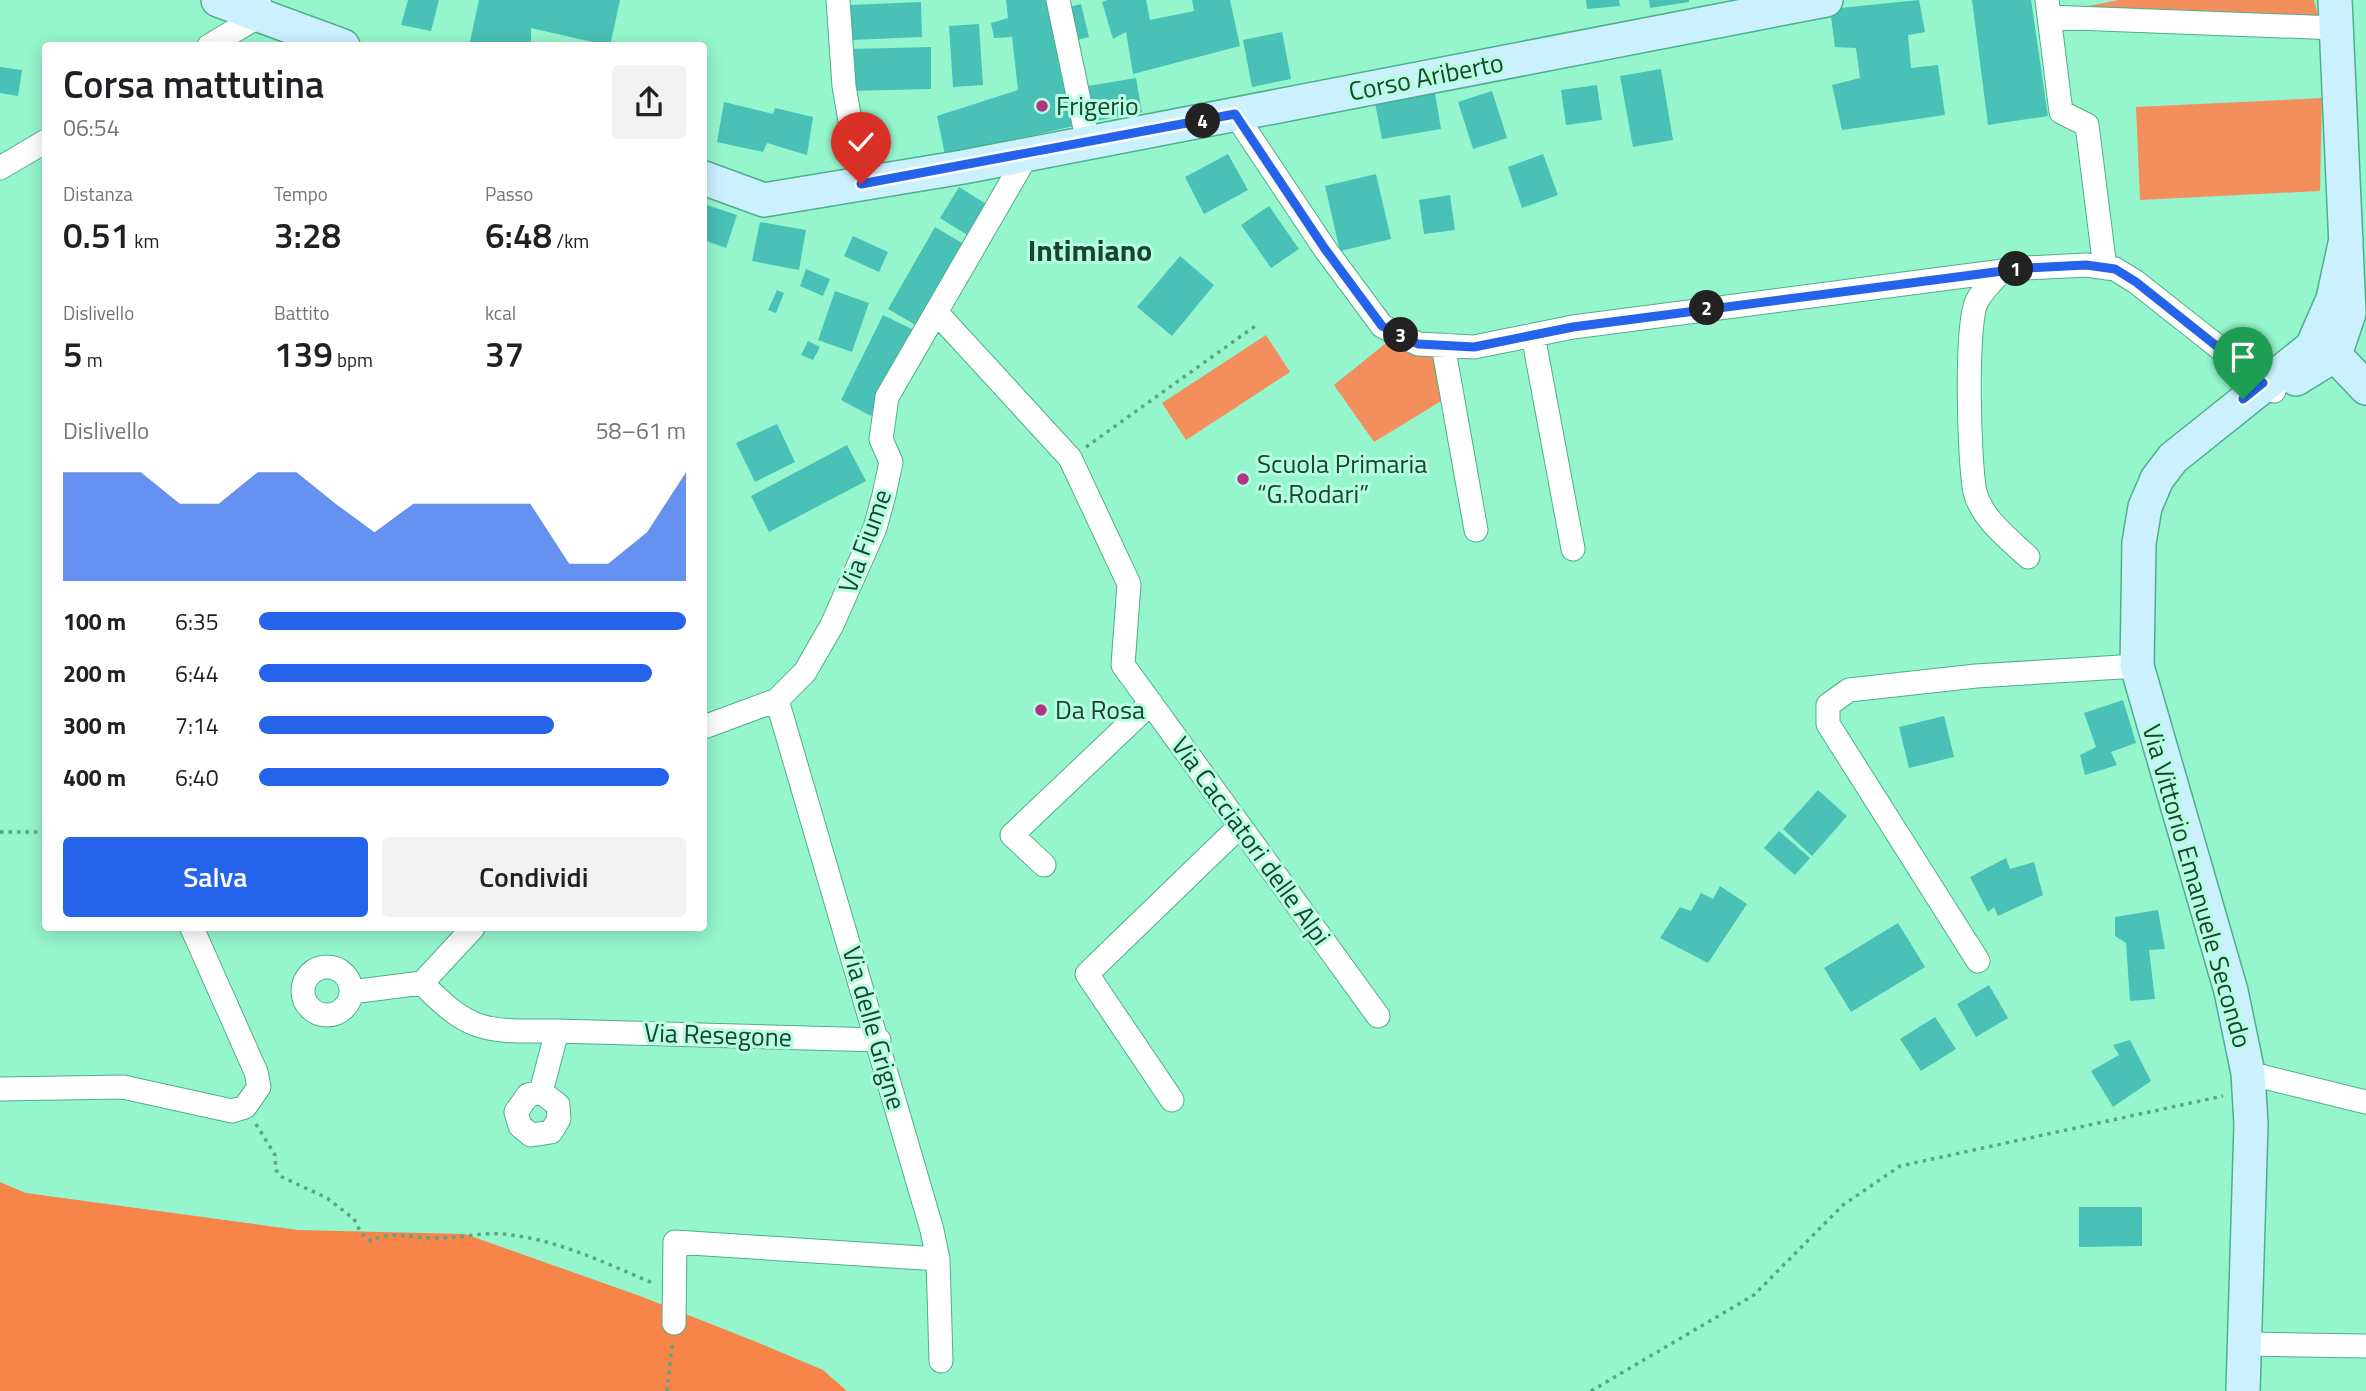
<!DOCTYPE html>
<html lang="it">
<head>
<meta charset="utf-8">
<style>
	:root { --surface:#fff; --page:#f2f2f2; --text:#202124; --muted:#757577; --accent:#2563eb }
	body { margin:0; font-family:"Titillium Web",sans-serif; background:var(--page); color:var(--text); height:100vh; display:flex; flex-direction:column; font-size:26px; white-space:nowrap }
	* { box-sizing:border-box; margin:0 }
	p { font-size:23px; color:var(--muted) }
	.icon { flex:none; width:38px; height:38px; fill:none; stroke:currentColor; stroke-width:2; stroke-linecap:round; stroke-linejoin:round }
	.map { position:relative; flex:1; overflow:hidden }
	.sheet { position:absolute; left:42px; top:42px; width:665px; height:889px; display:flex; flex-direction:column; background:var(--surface); border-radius:7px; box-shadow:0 4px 18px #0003 }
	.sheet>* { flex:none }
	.pin { position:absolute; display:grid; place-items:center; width:60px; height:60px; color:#fff; margin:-72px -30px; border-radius:50% 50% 50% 0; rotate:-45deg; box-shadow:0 0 7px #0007 }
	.pin .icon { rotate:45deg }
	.km { position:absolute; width:35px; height:35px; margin:-18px; border-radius:50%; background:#222; color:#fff; font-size:19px; line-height:35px; text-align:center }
	.round { display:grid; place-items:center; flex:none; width:74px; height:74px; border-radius:7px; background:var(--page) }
	.headline { display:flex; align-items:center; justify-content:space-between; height:119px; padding:0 21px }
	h1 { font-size:38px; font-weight:600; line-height:52px }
	.stats { display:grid; grid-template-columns:repeat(3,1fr); gap:10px; height:119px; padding:7px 21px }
	.stats div { display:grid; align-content:center }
	.stats b { font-size:35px; font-weight:600 }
	.stats small { font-size:19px; font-weight:400 }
	.stats p { font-size:19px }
	.chart { height:196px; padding:14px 21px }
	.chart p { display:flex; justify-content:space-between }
	.chart svg { width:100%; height:126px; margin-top:7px; fill:var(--accent); opacity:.7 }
	.action { display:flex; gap:14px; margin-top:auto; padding:14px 21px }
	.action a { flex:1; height:80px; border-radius:7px; background:var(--accent); color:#fff; font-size:28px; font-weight:600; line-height:80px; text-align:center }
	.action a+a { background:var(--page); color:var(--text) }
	ul { padding:0 21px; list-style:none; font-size:23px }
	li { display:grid; grid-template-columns:112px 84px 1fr; align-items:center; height:52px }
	li i { height:18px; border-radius:9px; background:var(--accent) }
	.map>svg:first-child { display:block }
	.green { fill:#f28f5d }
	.forest { fill:#f78449 }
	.building { fill:#49c1b6 }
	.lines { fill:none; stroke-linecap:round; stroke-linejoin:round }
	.street-casing { stroke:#4eaf8b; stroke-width:25 }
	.secondary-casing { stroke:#4eaf8b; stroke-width:36 }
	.path { stroke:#5da487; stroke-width:3.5; stroke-dasharray:3.5 5; stroke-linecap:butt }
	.street { stroke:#fff; stroke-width:23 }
	.secondary { stroke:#cbf0fe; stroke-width:33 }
	.route-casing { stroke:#fff; stroke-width:14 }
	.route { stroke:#2563eb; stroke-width:9 }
	.poi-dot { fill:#b23584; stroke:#b4ffdf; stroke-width:2.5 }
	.labels { text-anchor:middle; stroke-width:6; stroke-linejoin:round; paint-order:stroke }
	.street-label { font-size:26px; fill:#1a4334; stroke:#b4ffdf }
	.poi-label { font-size:26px; fill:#1a4334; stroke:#b4ffdf; text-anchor:start }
	.quarter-label { font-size:30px; font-weight:bold; fill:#1a4334; stroke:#b4ffdf }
</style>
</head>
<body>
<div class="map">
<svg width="2366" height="1391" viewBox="0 0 2366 1391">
	<rect width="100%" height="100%" fill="#95f6ce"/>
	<path class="green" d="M2119,0h195l5,19 -246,-10z
		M2322,98l-2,93 -180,9 -4,-93z
		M1377,331l65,14 9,50 -77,47 -40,-57 52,-42z
		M1266,335l24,37 -104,68 -24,-37z"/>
	<path class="forest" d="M0,1182l26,11 272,37 167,4 175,62 114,45 69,29 24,21h-847z"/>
	<path class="building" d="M408,0h31l-8,31 -30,-6z
		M479,0h141l-10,46 -79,-18v17l-62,1z
		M1006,0h47l21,126 -129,29 -8,-39 81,-26 -6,-53 -18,1 -3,-15 17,-5z
		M1107,0h39l4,20 44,-9 -2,-11h38l10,46 -107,28 -7,-42 -13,7 -11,-37z
		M1586,0h33l1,6 -33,3z
		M1649,0h40v2l-39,6z
		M1919,0l6,32 -17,3 3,33 27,-3 7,50 -103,15 -10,-45 28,-7 -4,-30 -21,-1 -5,-38z
		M1972,0h59l17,116 -60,9z
		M921,2l1,35 -71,3 -1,-35z
		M1081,4l8,33 -16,4 -8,-33z
		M979,24l4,61 -30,2 -4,-61z
		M1282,32l9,47 -39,8 -9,-47z
		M931,47v42l-81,2v-42z
		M0,67l22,3 -4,26 -18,-3z
		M1661,69l12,71 -40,7 -13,-71z
		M1136,78l6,34 -47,9 -7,-35z
		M1597,85l5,35 -36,5 -5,-35z
		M1434,87l7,42 -59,10 -8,-41z
		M1492,91l15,47 -34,11 -15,-47z
		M724,102l49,12 2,-6 38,9 -6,38 -40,-12 -4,9 -46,-10z
		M1228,154l20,36 -44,24 -19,-37z
		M1543,154l15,41 -36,13 -14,-41z
		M1376,174l15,65 -51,12 -15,-65z
		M959,187l32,20 -19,31 -32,-20z
		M1450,195l5,35 -31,4 -5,-34z
		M704,204l33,11 -11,33 -22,-8z
		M1269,206l30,43 -28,19 -30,-43z
		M760,222l46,8 -7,40 -47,-9z
		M935,227l32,19 -48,81 -31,-18z
		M853,236l35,16 -9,20 -35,-16z
		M1180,256l34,29 -42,51 -35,-29z
		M806,269l24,10 -7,17 -23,-10z
		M777,290l7,3 -8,20 -8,-3z
		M835,291l34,12 -17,49 -34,-12z
		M883,315l31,15 -43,86 -30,-16z
		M808,341l12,6 -7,13 -12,-5z
		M777,424l18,38 -40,20 -19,-39z
		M847,445l19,36 -97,51 -18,-36z
		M2123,700l13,43 -25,9 6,13 -32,10 -5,-20 16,-8 -12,-34z
		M1944,716l10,41 -45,11 -10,-41z
		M1818,790l29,26 -35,40 -29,-27z
		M1779,831l31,27 -15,17 -31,-27z
		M2006,858l4,11 24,-7 9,33 -45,21 -4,-9 -6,5 -18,-35z
		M1720,886l27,18 -39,59 -48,-25 20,-31 11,4 10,-18 12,6z
		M2158,910l7,39 -16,1 6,49 -25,2 -4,-58 -11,-7v-19z
		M1898,923l27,44 -74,45 -27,-44z
		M1989,985l19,33 -32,19 -19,-33z
		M1935,1017l21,32 -35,22 -21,-32z
		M2130,1040l21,41 -38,26 -22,-36 28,-16 -6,-10z
		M2079,1207h63v39l-63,1z"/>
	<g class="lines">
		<g class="street-casing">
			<path id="street" d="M838,0l6,86 17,98
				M1058,0l30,143
				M2047,0l14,112 26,13 18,143
				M2049,17l287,11
				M209,46l52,-31v-8
				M1235,114l90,135 57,77 36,18 56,3 99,-20 453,-59 60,-3 29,4 21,13 138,109
				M0,168l46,-27
				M2001,271c-8,10 -18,19 -24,30 -12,22 -8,163 -2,191 7,27 34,47 53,65
				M936,312l134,146 59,126 -6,81 255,351
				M1533,335l40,214
				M1443,345l33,185
				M777,700l155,530 6,29 3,102
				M704,727l73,-27 28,-28 27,-47 43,-97 9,-33 7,-33 -10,-23 6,-42 140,-242
				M1044,865l-32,-30 139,-132
				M1978,961l-150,-237v-19l21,-15 127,-14 161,-10
				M303 991a24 24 0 1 1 48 0a24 24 0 1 1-48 0Z
				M422,983c50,52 66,48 135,48l-16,61 -13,3 -12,17 4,14 11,9 20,-3 8,-13 -1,-14 -17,-13
				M351,992l71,-9 51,-55
				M557,1031l322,9
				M2248,1073l118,29
				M0,1089l123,-2 109,24 13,-4 14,-20 -3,-15 -64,-144
				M1172,1100l-85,-126 153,-148
				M674,1323l1,-81 263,17
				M2244,1344l122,2"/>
		</g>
		<g class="secondary-casing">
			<path id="secondary" d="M218,0l125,46
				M704,178l60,22 199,-33 863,-167
				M2327,337l4,14 35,37
				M2296,379l39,-24 14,-42 -14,-313
				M2243,1391l8,-267 -3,-51 -17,-82 -94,-325 2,-123 6,-36 12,-28 16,-21 139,-111 21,-48 13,-60"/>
		</g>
		<path class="path" d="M1086,447l172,-123
			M0,832h46
			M256,1124l19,31 1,15 6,7 45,21 27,21 7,14 10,8c19,-11 41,-3 63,-3 23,1 46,-6 69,-4 54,5 102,29 152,50
			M667,1391l5,-47
			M1591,1391l163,-96 89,-90 57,-39 323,-70"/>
		<use href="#street" class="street"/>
		<use href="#secondary" class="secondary"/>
	</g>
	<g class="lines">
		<g class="route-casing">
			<path id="route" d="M861,184l374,-70 90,135 57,77 36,18 56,3 99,-20 453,-59 60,-3 29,4 21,13 127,101 -20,16"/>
		</g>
		<use href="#route" class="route"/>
	</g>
	<g class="poi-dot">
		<circle cx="1042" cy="106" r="7"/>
		<circle cx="1243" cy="479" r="7"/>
		<circle cx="1041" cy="710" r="7"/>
	</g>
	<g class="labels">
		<g class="street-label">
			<text transform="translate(1426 77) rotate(-11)" y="9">Corso Ariberto</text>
			<text transform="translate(865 541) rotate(-70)" y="9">Via Fiume</text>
			<text transform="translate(1251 841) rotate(54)" y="9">Via Cacciatori delle Alpi</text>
			<text transform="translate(2197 886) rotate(74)" y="9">Via Vittorio Emanuele Secondo</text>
			<text transform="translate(874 1028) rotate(74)" y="9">Via delle Grigne</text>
			<text transform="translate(718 1035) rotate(2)" y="9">Via Resegone</text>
		</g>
		<g class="poi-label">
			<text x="1056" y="115">Frigerio</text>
			<text x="1257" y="473">Scuola Primaria<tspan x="1257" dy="30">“G.Rodari”</tspan></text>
			<text x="1055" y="719">Da Rosa</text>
		</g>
		<g class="quarter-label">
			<text x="1090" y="261">Intimiano</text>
		</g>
	</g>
</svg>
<div class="pin" style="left:2243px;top:399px;background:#1e9e55"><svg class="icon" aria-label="arrive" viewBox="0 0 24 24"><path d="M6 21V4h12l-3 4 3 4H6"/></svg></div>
<div class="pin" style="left:861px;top:184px;background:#d93025"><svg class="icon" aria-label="check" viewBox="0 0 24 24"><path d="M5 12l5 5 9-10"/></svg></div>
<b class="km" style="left:2016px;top:269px">1</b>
<b class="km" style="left:1707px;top:308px">2</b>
<b class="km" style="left:1401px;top:335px">3</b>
<b class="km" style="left:1203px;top:121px">4</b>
<section class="sheet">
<div class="headline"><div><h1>Corsa mattutina</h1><p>06:54</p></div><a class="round"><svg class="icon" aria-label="share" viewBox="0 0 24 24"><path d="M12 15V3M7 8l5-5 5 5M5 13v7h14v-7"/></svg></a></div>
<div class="stats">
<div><p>Distanza</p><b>0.51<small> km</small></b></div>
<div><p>Tempo</p><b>3:28</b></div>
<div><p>Passo</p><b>6:48<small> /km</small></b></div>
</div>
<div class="stats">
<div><p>Dislivello</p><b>5<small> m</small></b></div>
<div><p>Battito</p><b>139<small> bpm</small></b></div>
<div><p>kcal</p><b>37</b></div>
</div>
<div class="chart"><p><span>Dislivello</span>58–61 m</p>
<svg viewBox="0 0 160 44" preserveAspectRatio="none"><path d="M0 44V6L10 6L20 6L30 17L40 17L50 6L60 6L70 17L80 27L90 17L100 17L110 17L120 17L130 38L140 38L150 27L160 6V44z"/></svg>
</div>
<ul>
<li><b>100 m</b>6:35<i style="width:100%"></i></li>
<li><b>200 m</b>6:44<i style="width:92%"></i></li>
<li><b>300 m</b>7:14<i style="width:69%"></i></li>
<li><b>400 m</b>6:40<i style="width:96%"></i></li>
</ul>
<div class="action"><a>Salva</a><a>Condividi</a></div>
</section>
</div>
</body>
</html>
